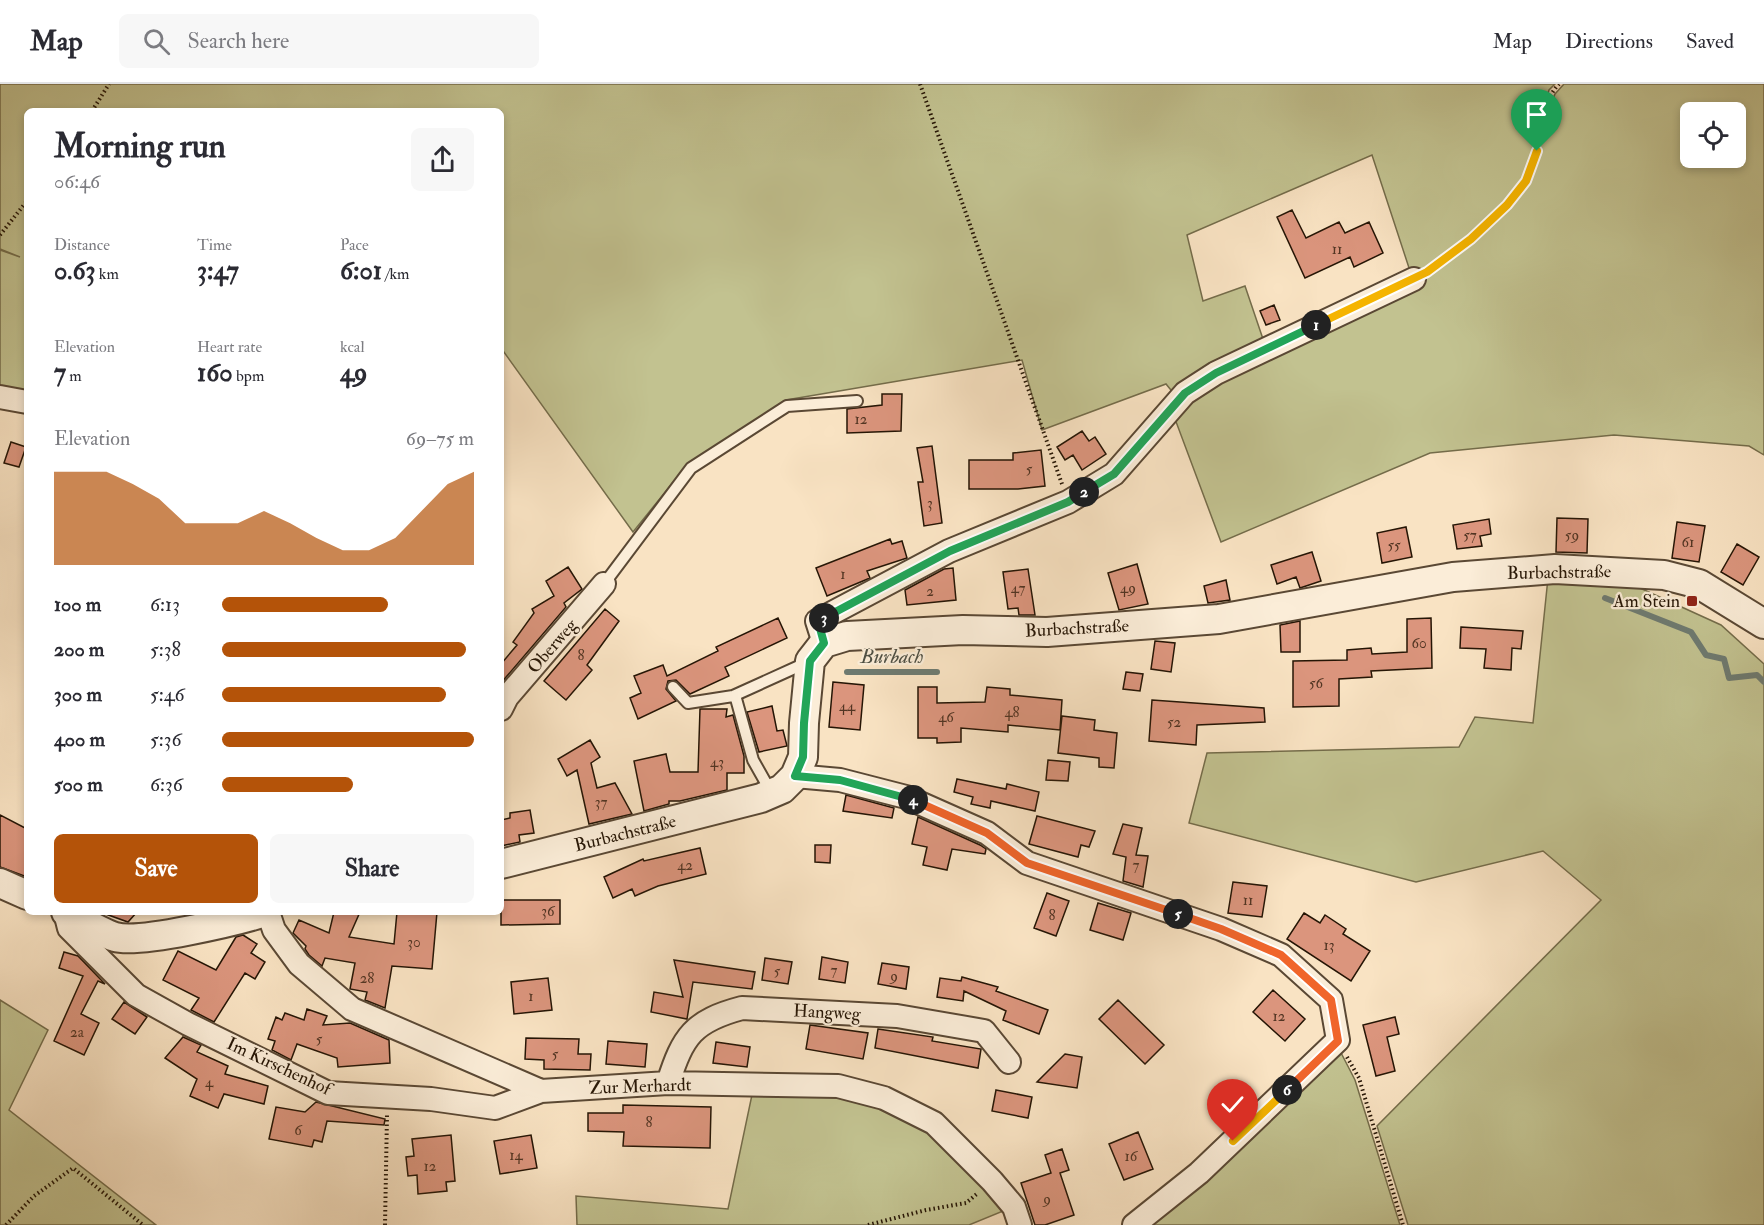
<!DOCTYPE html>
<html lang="en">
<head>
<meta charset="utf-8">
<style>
	:root { --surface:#fff; --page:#f7f7f7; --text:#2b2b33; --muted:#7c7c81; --line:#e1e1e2; --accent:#b45309 }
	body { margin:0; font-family:"IM FELL Double Pica",serif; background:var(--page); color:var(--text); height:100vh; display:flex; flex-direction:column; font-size:22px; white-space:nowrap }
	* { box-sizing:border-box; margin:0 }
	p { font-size:20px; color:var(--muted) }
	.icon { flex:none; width:33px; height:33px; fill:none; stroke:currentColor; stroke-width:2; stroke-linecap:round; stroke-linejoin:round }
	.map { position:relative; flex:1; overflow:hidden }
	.sheet { position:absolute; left:24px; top:24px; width:480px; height:807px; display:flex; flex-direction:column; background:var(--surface); border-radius:9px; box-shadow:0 3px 9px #0003 }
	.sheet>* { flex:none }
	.fabs { position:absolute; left:1680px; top:18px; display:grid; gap:12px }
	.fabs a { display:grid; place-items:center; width:66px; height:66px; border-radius:9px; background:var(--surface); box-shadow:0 3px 9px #0003; font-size:30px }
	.pin { position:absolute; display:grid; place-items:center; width:51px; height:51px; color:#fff; margin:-62px -26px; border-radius:50% 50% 50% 0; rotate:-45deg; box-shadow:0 0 6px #0007 }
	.pin .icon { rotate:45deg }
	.km { position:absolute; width:30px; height:30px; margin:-15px; border-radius:50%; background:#222; color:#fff; font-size:16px; line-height:30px; text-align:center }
	.round { display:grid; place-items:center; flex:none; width:63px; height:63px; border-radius:9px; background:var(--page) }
	.headline { display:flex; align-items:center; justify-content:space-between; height:102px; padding:0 30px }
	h1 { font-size:33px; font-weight:700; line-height:45px }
	.metrics { display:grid; grid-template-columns:repeat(3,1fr); gap:9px; height:102px; padding:6px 30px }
	.metrics div { display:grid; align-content:center }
	.metrics b { font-size:26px; font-weight:700 }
	.metrics small { font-size:16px; font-weight:400 }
	.metrics p { font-size:16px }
	.chart { height:168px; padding:12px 30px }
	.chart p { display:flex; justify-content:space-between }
	.chart svg { width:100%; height:108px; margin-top:6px; fill:var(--accent); opacity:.7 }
	.action { display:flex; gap:12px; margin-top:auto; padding:12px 30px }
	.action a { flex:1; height:69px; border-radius:9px; background:var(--accent); color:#fff; font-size:24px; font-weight:700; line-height:69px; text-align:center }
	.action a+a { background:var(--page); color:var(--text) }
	ul { padding:0 30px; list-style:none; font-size:20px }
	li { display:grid; grid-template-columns:96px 72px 1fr; align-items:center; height:45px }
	li i { height:15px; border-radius:8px; background:var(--accent) }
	header { display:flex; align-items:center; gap:36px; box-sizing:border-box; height:84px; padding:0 30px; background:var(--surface); border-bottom:2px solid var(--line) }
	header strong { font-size:28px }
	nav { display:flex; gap:33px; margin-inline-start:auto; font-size:21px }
	.search { width:420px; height:54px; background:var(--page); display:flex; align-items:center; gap:15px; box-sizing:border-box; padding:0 21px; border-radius:9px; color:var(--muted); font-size:22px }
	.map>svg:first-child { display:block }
	.green { fill:#c2c290; stroke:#746c4a; stroke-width:1.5; fill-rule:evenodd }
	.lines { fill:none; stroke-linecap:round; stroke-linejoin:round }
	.stream { stroke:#6e7a70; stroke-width:6 }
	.building { fill:#db957d; stroke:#251505; stroke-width:1.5 }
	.service-casing { stroke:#5a4834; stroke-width:14 }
	.minor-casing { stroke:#5a4834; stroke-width:26 }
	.tertiary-casing { stroke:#5a4834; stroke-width:32 }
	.path { stroke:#251505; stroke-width:4; stroke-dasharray:1.5 3; stroke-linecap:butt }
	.service { stroke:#fbedd8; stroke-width:10 }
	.minor { stroke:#fbedd8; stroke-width:22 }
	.tertiary { stroke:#fbedd8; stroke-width:28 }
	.split-1-casing { stroke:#fff; stroke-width:12 }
	.split-2-casing { stroke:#fff; stroke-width:12 }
	.split-3-casing { stroke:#fff; stroke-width:12 }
	.split-4-casing { stroke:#fff; stroke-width:12 }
	.split-5-casing { stroke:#fff; stroke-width:12 }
	.split-6-casing { stroke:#fff; stroke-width:12 }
	.split-7-casing { stroke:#fff; stroke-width:12 }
	.split-1 { stroke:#f5b400; stroke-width:8 }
	.split-2 { stroke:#22a559; stroke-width:8 }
	.split-3 { stroke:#22a559; stroke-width:8 }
	.split-4 { stroke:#22a559; stroke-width:8 }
	.split-5 { stroke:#f0652b; stroke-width:8 }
	.split-6 { stroke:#f0652b; stroke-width:8 }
	.split-7 { stroke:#f5b400; stroke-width:8 }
	.poi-dot { fill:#8f2418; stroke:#fbedd8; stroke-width:2 }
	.labels { text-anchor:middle; stroke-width:4.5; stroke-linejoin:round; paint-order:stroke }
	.number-label { font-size:15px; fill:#523523 }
	.street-label { font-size:18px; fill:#251505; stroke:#fbedd8 }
	.poi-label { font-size:18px; fill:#251505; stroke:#fbedd8; text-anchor:end }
	.water-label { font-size:20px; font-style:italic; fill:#4f5044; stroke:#fbedd8 }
</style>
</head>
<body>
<header>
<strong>Map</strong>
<div class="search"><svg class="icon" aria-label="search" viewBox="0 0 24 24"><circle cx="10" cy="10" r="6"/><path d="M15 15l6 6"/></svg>Search here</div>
<nav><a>Map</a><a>Directions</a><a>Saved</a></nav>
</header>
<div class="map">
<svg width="1764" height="1141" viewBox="0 0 1764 1141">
	<rect width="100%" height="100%" fill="#f9e3c3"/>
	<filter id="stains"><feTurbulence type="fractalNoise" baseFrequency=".00333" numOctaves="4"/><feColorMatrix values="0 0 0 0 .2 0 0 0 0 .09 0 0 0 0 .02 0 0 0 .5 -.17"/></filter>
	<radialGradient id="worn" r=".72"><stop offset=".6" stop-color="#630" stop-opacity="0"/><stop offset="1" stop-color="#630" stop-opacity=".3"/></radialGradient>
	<path class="green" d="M0,0h1555l-6,6c-9,27 -14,66 -26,89 -20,37 -75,80 -111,98l-40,-122 -185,80 16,66 42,-15 20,59 -90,50 -9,-11 -124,46 -20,-70 -236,40 -99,65 -54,67 -132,-184v-237h-474v282l-27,-5v-138l20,7 -20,-8z
		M1564,0h200v371l-15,-9 -135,-11 -184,18 -209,89 -46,-123 44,-41 209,-103 44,-34 36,-33 20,-25 11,-29 4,-30 12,-30zM1690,28h46v46h-46z
		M1548,494l81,5 92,42 43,39v561h-356l-31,-99 224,-226 -58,-49 -127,31 -227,-59 18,-70 252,-6 16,-30 58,6z
		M0,916l48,30 -39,80 147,115h-156z
		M1337,961l18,35 45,145h-260z
		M838,1005l94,38 76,82 -39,16h-392l-1,-29 152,13 25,-119z"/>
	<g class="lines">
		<path class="stream" d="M1605,514l86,34 15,23 18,4 5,19 28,-3 7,7
			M847,588h90"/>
	</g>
	<path class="building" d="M1292,126l14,28 33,-16 6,11 24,-11 14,31 -29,14 -4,-10 -45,21 -28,-61z
		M1274,221l6,15 -14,5 -6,-14z
		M882,310h20l-1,37 -54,2v-24l35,-4z
		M1082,347l7,10 6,-4 11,17 -24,16 -9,-15 -8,5 -8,-13z
		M11,358l15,5 -7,20 -15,-4z
		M932,362l10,77 -18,3 -6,-44h5l-6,-34z
		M1041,366l4,36 -27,3h-49v-29h44v-7z
		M1557,434l31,1 -1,34 -31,-1z
		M1489,435l2,15 -11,2 2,10 -25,3 -4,-24z
		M1677,438l28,4 -6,36 -27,-4z
		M1406,443l6,30 -30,6 -5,-30z
		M890,455l2,5 10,-3 5,17 -40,13 3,7 -43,18 -11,-28z
		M1737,460l22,13 -16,28 -22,-13z
		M1312,468l9,29 -21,7 -4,-11 -19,7 -6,-19z
		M1137,480l11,40 -29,6 -11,-37z
		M568,483l14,22 -18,14 2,4 -65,76v-19l16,-19 -4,-3 21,-29 -2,-4 22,-13 -8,-15z
		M953,484l3,32 -49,5 -2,-15 39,-21z
		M1028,485l7,46h-16l-1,-7 -10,1 -5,-37z
		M1226,496l4,20 -22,3 -4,-17z
		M605,525l14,12 -32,44 5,5 -26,30 -22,-19z
		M778,534l9,20 -62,29 4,9 -39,18 -14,-14 -8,1 -2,8 10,12 -38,18 -8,-21 11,-5 -7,-17 29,-11 4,11 51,-25 -2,-4z
		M1431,534l1,50 -61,3 1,6 -33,2v27l-46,1v-46l54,-1v-10l24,-2 1,6 35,-2v-33z
		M1300,537v31h-19l-1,-27z
		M1461,543l62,4 -2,18 -9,-1 -1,22 -27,-2 2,-19 -26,-1z
		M1155,557l20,2 -4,29 -20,-3z
		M1126,588l17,2 -3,17 -17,-2z
		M833,598l31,3 -4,45 -31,-3z
		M918,603h19v16l48,-1 2,-15 23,2v6l52,5 -2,30 -52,-5v7l-47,-4v14l-24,1v-5h-19z
		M1152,616l112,8 1,14 -68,3 -1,20 -47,-4z
		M772,622l5,25 6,-1 4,16 -28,6 -12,-40z
		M700,625h27l-1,8 7,-2 11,41v17h-17v17l-47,11h-11v3l-25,7 -10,-50 32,-7 4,18h28z
		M1062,632l33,4 -1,10 23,3 -3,35 -15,-1v-9l-41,-5z
		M590,656l10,17 -9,6 6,25 18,-5 17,31 -43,10 -12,-54 -10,6 -9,-17z
		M1048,676l22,2 -2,19 -22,-1z
		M957,695l49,10 1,-5 32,8 -4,19 -44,-10 -1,7 -19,-4 2,-7 -19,-5z
		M846,711l48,13 -2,10 -49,-7z
		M530,726l4,23 -15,2 1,7 -19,4v-26l9,-2v-5z
		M0,731l27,14v48l-27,-10z
		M1037,732l58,15 -6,16 -8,-2 -3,12 -49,-13z
		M918,733l62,28 6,4 -1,5 -33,-5 -5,21 -24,-5 4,-18 -15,-3z
		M1123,740l19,4 -6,27 12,1 -5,31 -20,-6 3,-24 -13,-3z
		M815,761h16l-1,18 -15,-1z
		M700,764l6,26 -48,12 -23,10 -3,-7 -19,9 -9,-21 39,-18 1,2z
		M1233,798l34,4 -5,31 -34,-4z
		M1047,809l22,8 -13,35 -22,-8z
		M501,816h59v24l-59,1z
		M1098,819l33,10 -8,27 -33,-10z
		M100,828h37l-9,10z
		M334,828h26l-11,25 45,7 3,-32h40l-5,57 -40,-3 -7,42 -20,-8 2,-8 -17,-3 5,-26 -30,-5 -3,8 -13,-11 -4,-6 1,-3 -13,-13 6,-13 30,13z
		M1304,829l16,10 5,-8 21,14 -3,5 27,17 -19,30 -64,-42z
		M243,851l14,9 -6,9 14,9 -10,17 -10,-6 -31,49 -23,-12 8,-12 -36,-18 15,-29 38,19 20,-33z
		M64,868l14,4 27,28 -7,-3 -17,33 18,9 -15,32 -30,-14 29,-65 -24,-8z
		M822,873l26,5 -3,21 -26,-4z
		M765,874l27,4 -4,22 -26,-4z
		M674,876l81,12 -3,17 -59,-7 -6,37 -36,-7 3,-20 29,5z
		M882,879l27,4 -3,22 -28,-5z
		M962,893l36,10 -2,4 52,19 -9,24 -36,-14 3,-9 -42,-20 -1,10 -26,-4 3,-19 21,3z
		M548,894l4,32 -38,4 -3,-32z
		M1273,906l32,29 -20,22 -32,-29z
		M1118,916l46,45 -19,19 -46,-45z
		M124,918l23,15 -12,17 -23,-15z
		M307,925l20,7 -4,9 27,-2 39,17 1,23 -52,4 -1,-9 -40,-14 -6,16 -19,-10 3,-9 -7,-2 8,-22 6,3 3,-7 19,7z
		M1395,933l4,17 -12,3 8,34 -19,5 -13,-51z
		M810,941l58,8 -5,26 -57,-10z
		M878,945l55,8 -1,4 49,8 -3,19 -103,-20z
		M183,953l18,8 -4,7 31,14 -3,8 43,12 -4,18 -40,-10 -6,14 -28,-12 7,-17 -32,-21z
		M526,954l53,1 -1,15h13l-1,16 -46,-1v-9l-19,-1z
		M608,957l39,3 -2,23 -39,-3z
		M716,958l34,5 -3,20 -34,-4z
		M1065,970l17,3 -5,31 -40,-6z
		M996,1006l36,7 -4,21 -36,-7z
		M316,1018l69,17 -1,6 -57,-4 -5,21 -8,-2 -2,7 -43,-8 7,-32 29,5z
		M623,1021l88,2 -1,41 -87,-2 1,-14 -36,-1v-18h35z
		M1138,1048l15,37 -29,11 -15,-36z
		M451,1051l4,46 -9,1 1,9 -29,3 -1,-19 -9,1 -2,-19 8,-1 -2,-17z
		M531,1051l6,33 -37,6 -6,-33z
		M1062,1065l7,21 -9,3 14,42 -29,10h-10l-14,-42 30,-10 -6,-18z"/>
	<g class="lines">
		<g class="service-casing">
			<path id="service" d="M604,500l87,-116 96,-62 70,-5
				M673,603l15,16 45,-7 75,-34
				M735,611l18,65 18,32"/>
		</g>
		<g class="minor-casing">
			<path id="minor" d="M0,313l27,5
				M824,559l-7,-22 132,-70 119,-49 46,-28 71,-81 31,-20 198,-94
				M501,625l6,-12 97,-113
				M795,692l45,4 66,17 81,36 40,30 194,66 60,26 50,45 7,40 -139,133 -65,52
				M65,828l4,16 67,67 52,29 140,69 103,6 64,9 46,-17
				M268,828l6,18 25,34 53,45 189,82 127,-8 170,3 46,12 50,25 58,58 22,26 6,18
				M668,999c15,-47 25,-62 74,-75l155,8 87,15 25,31"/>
		</g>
		<g class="tertiary-casing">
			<path id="tertiary" d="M501,780l260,-66 21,-9 13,-13 8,-19 1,-34 6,-62 14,-18 23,-7 116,-6 84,2 172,-13 234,-42 102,-8 109,6 35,9 65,40
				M0,799l27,12
				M66,828c15,8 33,20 49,25 25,7 122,-16 150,-25"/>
		</g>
		<path class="path" d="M920,0l142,400
			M92,27l17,-27
			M0,151l27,-34
			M1430,186c30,-23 81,-57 97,-92 13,-30 9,-70 32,-94
			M1347,973l12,21 44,147
			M6,1141l28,-29 39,-28 70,57
			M385,1141l2,-110
			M868,1141l58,-15 40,-7 12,-10"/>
		<use href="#service" class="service"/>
		<use href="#minor" class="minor"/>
		<use href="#tertiary" class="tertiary"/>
	</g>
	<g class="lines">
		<g class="split-1-casing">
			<path id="split-1" d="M1316,241l111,-53 44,-33 36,-34 19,-24 11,-30"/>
		</g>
		<g class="split-2-casing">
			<path id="split-2" d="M1084,408l30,-18 71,-81 31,-20 100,-48"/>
		</g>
		<g class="split-3-casing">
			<path id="split-3" d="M824,534l126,-67 118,-49 16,-10"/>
		</g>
		<g class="split-4-casing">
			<path id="split-4" d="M824,534l-6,3 6,22 -14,18 -6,62 -1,34 -8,19 45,4 73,20"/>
		</g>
		<g class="split-5-casing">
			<path id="split-5" d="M913,716l74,33 40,30 151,51"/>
		</g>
		<g class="split-6-casing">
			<path id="split-6" d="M1178,830l43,15 60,26 50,45 7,41 -51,49"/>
		</g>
		<g class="split-7-casing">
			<path id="split-7" d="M1233,1057l54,-51"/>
		</g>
		<use href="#split-1" class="split-1"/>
		<use href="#split-2" class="split-2"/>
		<use href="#split-3" class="split-3"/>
		<use href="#split-4" class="split-4"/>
		<use href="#split-5" class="split-5"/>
		<use href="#split-6" class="split-6"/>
		<use href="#split-7" class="split-7"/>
	</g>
	<rect class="poi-dot" x="1686" y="511" width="12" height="12" rx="3"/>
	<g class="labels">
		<g class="number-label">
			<text x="1337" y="170">11</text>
			<text x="861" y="340">12</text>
			<text x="1029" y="390">5</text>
			<text x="930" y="424">3</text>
			<text x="1470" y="456">57</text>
			<text x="1572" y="456">59</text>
			<text x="1688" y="463">61</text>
			<text x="1394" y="466">55</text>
			<text x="843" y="495">1</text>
			<text x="1018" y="509">47</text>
			<text x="1128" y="509">49</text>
			<text x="930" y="512">2</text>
			<text x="1419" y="564">60</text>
			<text x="581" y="576">8</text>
			<text x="1316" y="604">56</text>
			<text x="847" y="627">44</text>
			<text x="1012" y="633">48</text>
			<text x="946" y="638">46</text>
			<text x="1174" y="643">52</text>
			<text x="717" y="683">43</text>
			<text x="601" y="723">37</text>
			<text x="685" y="786">42</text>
			<text x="1136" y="786">7</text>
			<text x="1248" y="821">11</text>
			<text x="548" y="832">36</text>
			<text x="1052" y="836">8</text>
			<text x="414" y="863">30</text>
			<text x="1329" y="866">13</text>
			<text x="834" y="891">7</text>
			<text x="777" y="892">5</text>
			<text x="894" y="897">9</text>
			<text x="367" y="899">28</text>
			<text x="531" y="917">1</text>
			<text x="1279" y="937">12</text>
			<text x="77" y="953">2a</text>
			<text x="319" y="960">5</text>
			<text x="555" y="975">5</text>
			<text x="209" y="1003">4</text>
			<text x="649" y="1043">8</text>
			<text x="298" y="1051">6</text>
			<text x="516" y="1076">14</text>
			<text x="1131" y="1077">16</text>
			<text x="430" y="1087">12</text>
			<text x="1047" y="1120">9</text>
		</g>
		<g class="street-label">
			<text transform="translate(1559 488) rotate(-1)" y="6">Burbachstraße</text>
			<text transform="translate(1077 544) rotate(-3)" y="6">Burbachstraße</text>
			<text transform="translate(552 562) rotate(-49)" y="6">Oberweg</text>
			<text transform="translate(625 749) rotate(-14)" y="6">Burbachstraße</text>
			<text transform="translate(827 928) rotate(3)" y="6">Hangweg</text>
			<text transform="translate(279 982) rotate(25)" y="6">Im Kirschenhof</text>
			<text transform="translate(640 1002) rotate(-2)" y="6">Zur Merhardt</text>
		</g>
		<g class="poi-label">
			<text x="1680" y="523">Am Stein</text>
		</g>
		<g class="water-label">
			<text x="892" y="579">Burbach</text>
		</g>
	</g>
	<rect width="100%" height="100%" filter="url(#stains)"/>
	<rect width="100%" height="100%" fill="url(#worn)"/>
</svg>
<div class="fabs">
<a><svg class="icon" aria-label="locate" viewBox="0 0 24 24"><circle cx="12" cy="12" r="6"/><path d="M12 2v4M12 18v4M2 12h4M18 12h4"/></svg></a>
</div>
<div class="pin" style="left:1537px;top:67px;background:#1e9e55"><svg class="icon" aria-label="arrive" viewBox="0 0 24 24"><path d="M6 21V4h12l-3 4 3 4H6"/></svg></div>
<div class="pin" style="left:1233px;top:1057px;background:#d93025"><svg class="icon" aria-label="check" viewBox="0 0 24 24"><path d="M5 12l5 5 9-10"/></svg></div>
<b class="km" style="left:1316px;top:241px">1</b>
<b class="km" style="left:1084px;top:408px">2</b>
<b class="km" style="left:824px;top:534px">3</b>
<b class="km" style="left:913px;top:716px">4</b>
<b class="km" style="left:1178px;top:830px">5</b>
<b class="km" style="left:1287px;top:1006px">6</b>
<section class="sheet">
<div class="headline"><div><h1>Morning run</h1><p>06:46</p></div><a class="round"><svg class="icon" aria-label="share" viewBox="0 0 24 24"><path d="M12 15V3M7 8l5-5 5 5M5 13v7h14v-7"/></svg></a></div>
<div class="metrics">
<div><p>Distance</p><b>0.63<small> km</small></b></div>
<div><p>Time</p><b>3:47</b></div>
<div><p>Pace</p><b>6:01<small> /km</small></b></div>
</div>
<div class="metrics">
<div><p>Elevation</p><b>7<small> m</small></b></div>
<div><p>Heart rate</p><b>160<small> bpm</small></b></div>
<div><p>kcal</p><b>49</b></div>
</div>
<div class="chart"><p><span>Elevation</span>69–75 m</p>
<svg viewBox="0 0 160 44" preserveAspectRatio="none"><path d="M0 44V6L10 6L20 6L30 11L40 17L50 27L60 27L70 27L80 22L90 27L100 33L110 38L120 38L130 33L140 22L150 11L160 6V44z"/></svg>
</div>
<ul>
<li><b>100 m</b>6:13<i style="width:66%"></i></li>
<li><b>200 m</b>5:38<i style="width:97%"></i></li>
<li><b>300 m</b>5:46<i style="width:89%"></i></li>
<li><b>400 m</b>5:36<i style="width:100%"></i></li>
<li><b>500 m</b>6:36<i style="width:52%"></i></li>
</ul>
<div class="action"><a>Save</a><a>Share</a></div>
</section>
</div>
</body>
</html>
